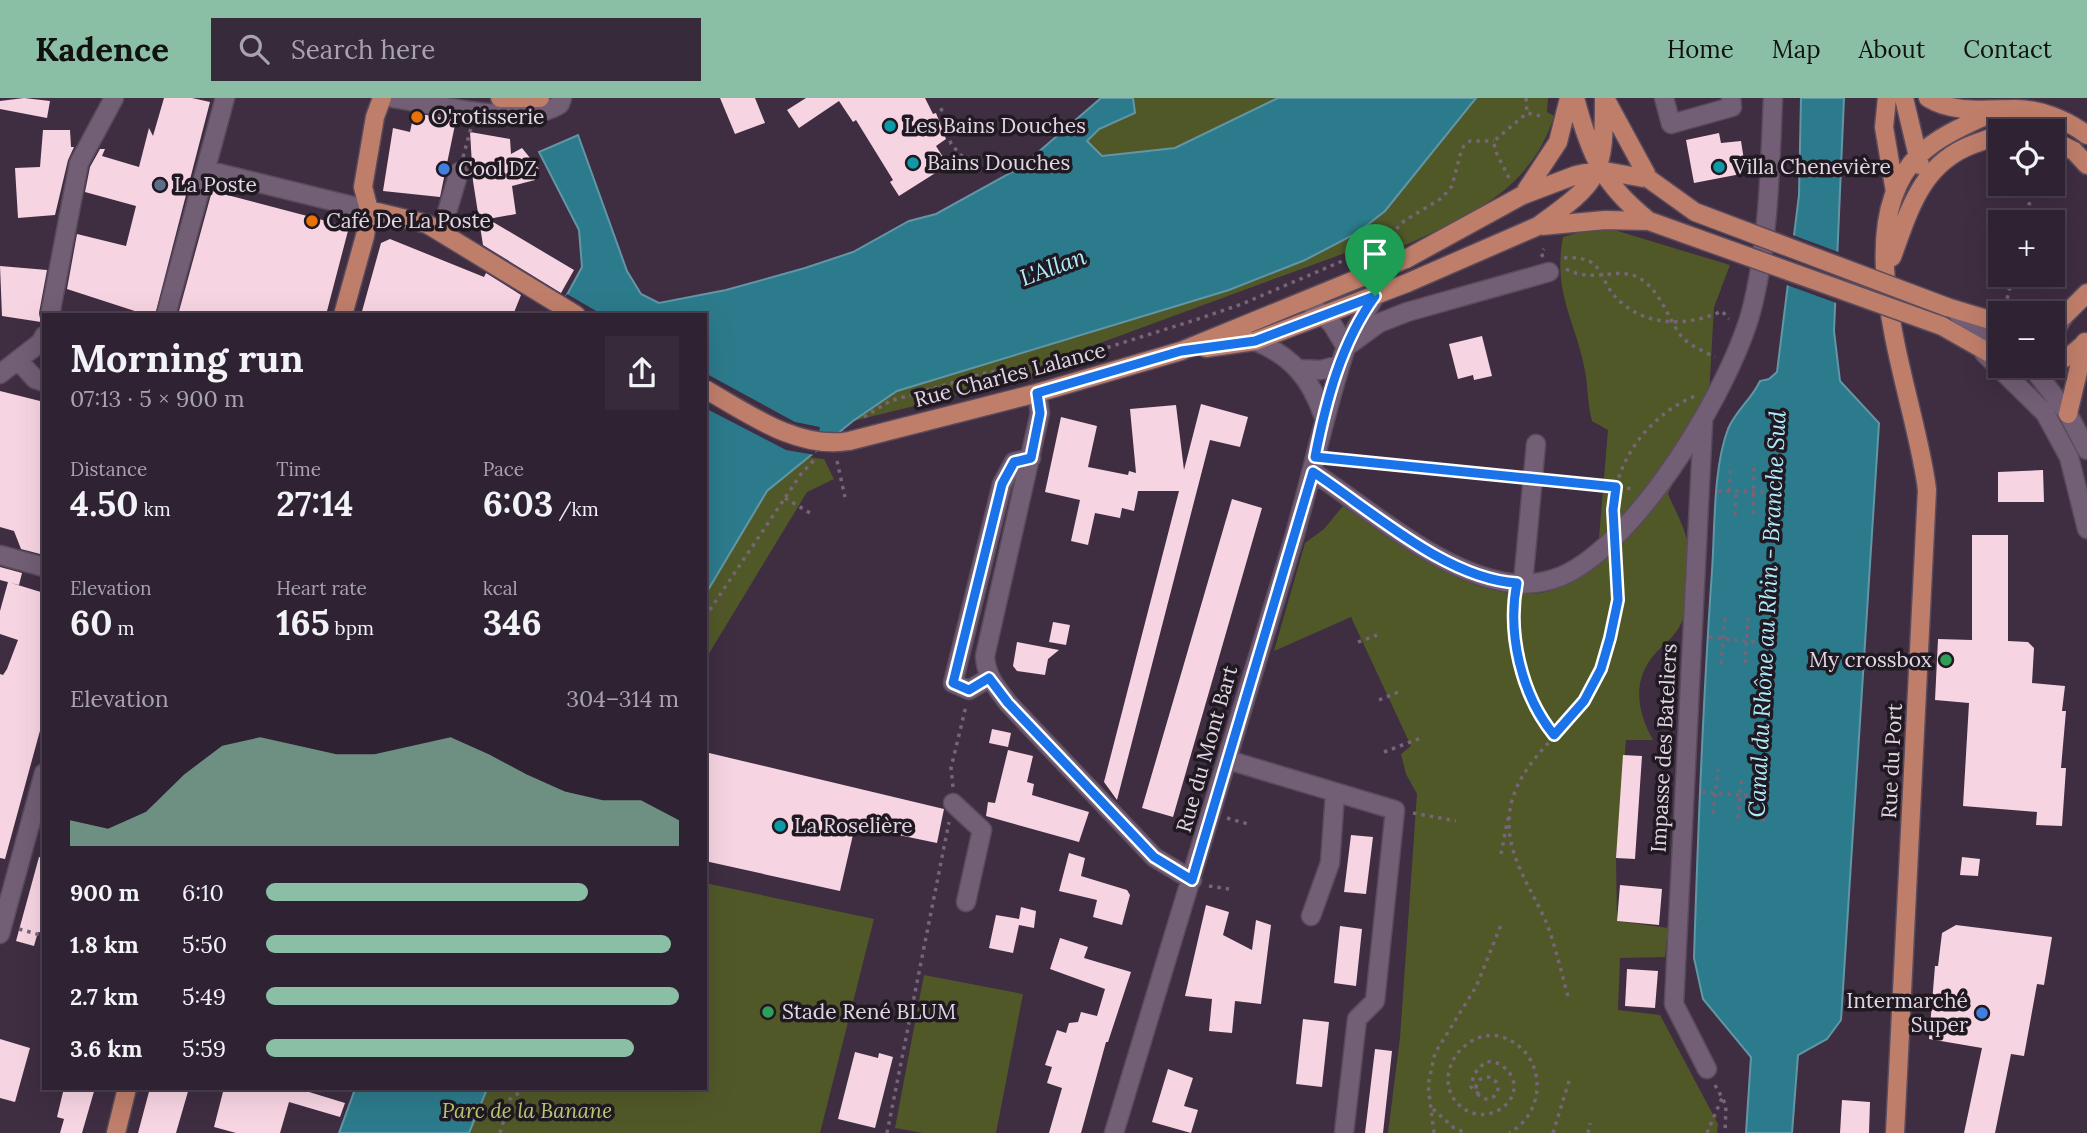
<!DOCTYPE html>
<html lang="en">
<head>
<meta charset="utf-8">
<style>
	:root { --surface:#2f2232; --page:#372a3a; --text:#f1f3f6; --muted:#a7a4ac; --line:#4a3f4d; --accent:#8abfa5 }
	body { margin:0; font-family:Lora,serif; background:var(--page); color:var(--text); height:100vh; display:flex; flex-direction:column; font-size:26px; white-space:nowrap }
	* { box-sizing:border-box; margin:0 }
	p { font-size:23px; color:var(--muted) }
	.icon { flex:none; width:38px; height:38px; fill:none; stroke:currentColor; stroke-width:2; stroke-linecap:round; stroke-linejoin:round }
	.map { position:relative; flex:1; overflow:hidden }
	.sheet { position:absolute; left:42px; top:215px; width:665px; height:777px; display:flex; flex-direction:column; background:var(--surface); border-radius:0px; box-shadow:0 7px 28px #0002,0 0 0 2px var(--line) }
	.sheet>* { flex:none }
	.buttons { position:absolute; left:1988px; top:21px; display:grid; gap:14px }
	.buttons a { display:grid; place-items:center; width:77px; height:77px; border-radius:0px; background:var(--surface); box-shadow:0 7px 28px #0002,0 0 0 2px var(--line); font-size:35px }
	.pin { position:absolute; display:grid; place-items:center; width:60px; height:60px; color:#fff; margin:-72px -30px; border-radius:50% 50% 50% 0; rotate:-45deg; box-shadow:0 0 7px #0007 }
	.pin .icon { rotate:45deg }
	.round { display:grid; place-items:center; flex:none; width:74px; height:74px; border-radius:0px; background:var(--page) }
	.summary { display:flex; align-items:center; justify-content:space-between; height:119px; padding:0 28px }
	h1 { font-size:38px; font-weight:700; line-height:52px }
	.figures { display:grid; grid-template-columns:repeat(3,1fr); gap:10px; height:119px; padding:7px 28px }
	.figures div { display:grid; align-content:center }
	.figures b { font-size:35px; font-weight:700 }
	.figures small { font-size:19px; font-weight:400 }
	.figures p { font-size:19px }
	.chart { height:196px; padding:14px 28px }
	.chart p { display:flex; justify-content:space-between }
	.chart svg { width:100%; height:126px; margin-top:7px; fill:var(--accent); opacity:.7 }
	ul { padding:0 28px; list-style:none; font-size:23px }
	li { display:grid; grid-template-columns:112px 84px 1fr; align-items:center; height:52px }
	li i { height:18px; border-radius:9px; background:var(--accent) }
	header { display:flex; align-items:center; gap:42px; box-sizing:border-box; height:98px; padding:0 35px; background:var(--accent); color:#111 }
	header strong { font-size:33px }
	nav { display:flex; gap:38px; margin-inline-start:auto; font-size:24px }
	.search { width:490px; height:63px; background:var(--page); display:flex; align-items:center; gap:18px; box-sizing:border-box; padding:0 24px; border-radius:0px; color:var(--muted); font-size:26px }
	.map>svg:first-child { display:block }
	.green { fill:#515828 }
	.water { fill:#2c7b8c; stroke:#6296a6; stroke-width:2 }
	.pier { fill:#3f2d42 }
	.building { fill:#f7d4e2 }
	.lines { fill:none; stroke-linecap:round; stroke-linejoin:round }
	.minor-casing { stroke:#5a4b5c; stroke-width:21 }
	.major-casing { stroke:#5a4b5c; stroke-width:21 }
	.path { stroke:#756577; stroke-width:3.5; stroke-dasharray:3.5 5; stroke-linecap:butt }
	.minor { stroke:#725e75; stroke-width:18 }
	.major { stroke:#bf7e6a; stroke-width:18 }
	.major-bridge-casing { stroke:#5a4b5c; stroke-width:21; stroke-linecap:butt }
	.major-bridge { stroke:#bf7e6a; stroke-width:18 }
	.route-casing { stroke:#fff; stroke-width:14 }
	.route { stroke:#1a73e8; stroke-width:9 }
	.food-dot { fill:#e8710a; stroke:#211922; stroke-width:2.5 }
	.culture-dot { fill:#0f9aa8; stroke:#211922; stroke-width:2.5 }
	.shop-dot { fill:#3f7fe0; stroke:#211922; stroke-width:2.5 }
	.service-dot { fill:#5c6f8a; stroke:#211922; stroke-width:2.5 }
	.leisure-dot { fill:#2e9e5b; stroke:#211922; stroke-width:2.5 }
	.labels { text-anchor:middle; stroke-width:7; stroke-linejoin:round; paint-order:stroke }
	.poi-label { font-size:21px; fill:#e1d6e3; stroke:#211922; text-anchor:start }
	.street-label { font-size:21px; fill:#e1d6e3; stroke:#211922 }
	.park-label { font-size:21px; font-style:italic; fill:#bbc975; stroke:#211922 }
	.water-label { font-size:23px; font-style:italic; fill:#afedfd; stroke:#211922 }
</style>
</head>
<body>
<header>
<strong>Kadence</strong>
<div class="search"><svg class="icon" aria-label="search" viewBox="0 0 24 24"><circle cx="10" cy="10" r="6"/><path d="M15 15l6 6"/></svg>Search here</div>
<nav><a>Home</a><a>Map</a><a>About</a><a>Contact</a></nav>
</header>
<div class="map">
<svg width="2087" height="1035" viewBox="0 0 2087 1035">
	<rect width="100%" height="100%" fill="#3f2d42"/>
	<path class="green" d="M1133,0h145l-103,50 -73,8 -15,-15 12,-12 36,-16z
		M1476,0h72l-1,14 7,4c-24,77 -89,101 -157,133l-5,-12 -6,1 -324,119 -9,15 -200,49 44,-30 332,-101 76,-30 52,-27 28,-22z
		M1611,131l119,36 -16,42 -5,88 -35,53v32l-6,14c7,16 17,34 20,50 3,13 1,58 -3,70 -9,26 -21,27 -35,46 -18,26 -11,55 3,80h-27l-10,118 1,63 51,7 -3,29 -45,1 -2,52 42,5 58,109 -1,9h-329l12,-95 17,-244 -11,-20 -5,-20 10,-8 -60,-129 -77,34 31,-108 19,-14 19,-23c55,37 128,97 198,87 20,-4 40,-20 56,-31l11,-132 -16,-9c-4,-16 -4,-28 -6,-44 -8,-54 -34,-81 -23,-140l21,-6z
		M807,359l17,2 10,20 -27,13 -102,168v-65l62,-104z
		M705,785l169,36 -54,214h-351l18,-44 218,-1z
		M924,877l99,19 -27,139h-73l-28,-5z"/>
	<path class="water" d="M1101,0h32l2,15 -36,16 -12,12 15,15 73,-8 103,-50h198l-91,113 -28,22 -52,27 -76,30 -332,101 -44,30 -86,70 -62,104v-280h-149l26,-48 -3,-37 -40,-78 39,-17 49,136 14,23 18,9 67,-13 79,-22 48,-16 56,-31 27,-7 85,-47z
		M1801,0h43l-10,233 6,50 39,42 -38,597 -14,19 -29,16 -6,78h-46l5,-76 -48,-58 -9,-41c4,-129 9,-258 18,-387 3,-43 1,-103 16,-142 8,-19 24,-30 32,-48l9,-2 8,-7 22,-177z
		M355,991v-1l132,1 -18,44h-130z"/>
	<path class="pier" d="M1790,136l51,19 -2,51 -55,-20z
		M567,196l36,21h-47z
		M705,275l90,49 25,5 -5,28 -29,-5 -81,-42z"/>
	<path class="building" d="M24,0l26,3 -3,17 -47,-9v-8z
		M164,0h28l18,4 -55,213h-8l-80,-26 10,-55 49,12 10,-40 -51,-14 5,-25 10,-18h5l-3,7 37,11 10,-39 4,8z
		M720,0h35l10,25 -30,11z
		M806,0h119l8,16 3,-1 10,26 -10,7 12,19 -49,31 -9,-14 3,-2 -37,-60 -3,2 -14,-21 -40,27 -12,-18z
		M414,15l42,7 -16,77 -57,-6 10,-63 17,4z
		M43,32h27l1,17h3l-6,13 -13,55 -37,3 -3,-50 25,-1z
		M470,34l40,7 1,15 11,-6 17,21 -5,1 1,10 -23,6 4,28 -28,5 86,51 -13,23 -78,-48 -10,-64z
		M1719,35l2,10 20,-2 5,32 -52,10 -8,-43z
		M212,93l137,36 -23,88h-148z
		M390,141l94,38 2,-4 35,22 -8,20h-152l20,-72z
		M0,168l47,4 -8,43 2,9 -39,-6z
		M1482,238l10,40 -18,4 -1,-5 -15,4 -9,-35z
		M0,293l44,11v153l-23,-6 -7,-18 -14,-4z
		M1201,306l47,13 -8,30 -30,-7 -93,360 -13,-18 75,-291h-41l-4,20 -12,-3 -2,10 -25,-5 -7,32 -17,-4 9,-41 -35,-8 16,-75 36,9 -9,41 40,8 1,-4 7,2 -6,-64 46,-4 8,65z
		M2043,372l1,32h-46v-30z
		M1232,401l30,9 -89,309 -31,-9z
		M1972,437h36v106l20,1 6,6 -2,35 33,3 -3,25h4l-5,57h5l-4,58 -26,-1 1,-13 -74,-6 6,-103 -34,-3 3,-61 34,1z
		M0,469l22,6 -3,12 -19,-5z
		M8,484l36,11v123l-39,143 -5,-1v-184l3,1 4,-6 11,-29 -18,-6v-23z
		M1053,524l17,3 -4,20 -17,-3z
		M1017,544l42,8 -11,9 -3,16 -28,-4 -4,-5z
		M992,631l19,4 -3,14 -19,-4z
		M1008,652l25,6 -6,26 7,2 -2,11 57,17 -10,30 -93,-26 2,-14 7,1z
		M705,654l239,57 -7,34 -82,-17 -15,65 -135,-30z
		M1623,657l19,1 -7,103 -19,-1z
		M1351,737l22,2 -7,57 -22,-2z
		M1069,755l16,5 -4,18 46,14 3,5 -8,30 -29,-8 4,-17 -38,-9z
		M39,759l5,1v75l-6,-1 -4,14 -18,-5z
		M1962,759l18,2 -2,17 -18,-1z
		M1620,787l42,4 -3,36 -42,-4z
		M1206,807l23,7 -6,23 29,15 4,-30 15,5 -10,79 -26,-3 -3,32 -23,-2 3,-32 -27,-3z
		M1021,809l15,4 -2,17 -15,-3 -6,28 -24,-5 7,-33 23,4z
		M1956,827l96,12 -8,48 -7,-1 -13,72 -13,-2 -16,79h-31l18,-85 -53,-9 6,-73h3l4,-33z
		M1340,828l22,3 -6,57 -22,-3z
		M1060,840l28,9 -4,11 47,14 -23,70h-2l-25,91h-32l13,-45 -15,-5 5,-16 -7,-2 12,-35 9,3 3,-10 9,-1 3,-10 16,4 8,-27 -55,-20z
		M1627,871l31,2 -3,37 -30,-2z
		M1303,921l26,3 -7,65 -26,-3z
		M0,941l30,9 -15,54 -15,-4z
		M1375,951l17,2 -9,82h-18z
		M855,954l23,6 1,-5 14,4 -18,71 -37,-9z
		M1168,971l25,9 -9,28 14,4 -7,23 -39,-11z
		M64,990h31l-13,45h-22l4,-14 -7,-2z
		M150,990h39l-13,45h-38z
		M224,990h72l49,15 -5,14 -51,-15 -9,31h-44l-22,-6z
		M1842,1002l28,2 -1,31h-29z"/>
	<g class="lines">
		<g class="minor-casing">
			<path id="minor" d="M393,0c42,6 132,30 167,6l2,-6
				M1664,0l7,26 61,-17 -1,-9
				M206,72l163,40
				M441,134l18,-60
				M1958,216l42,25
				M50,217l29,-152 35,-65
				M166,217l59,-217
				M2053,236l11,-18
				M1255,243c37,15 56,38 68,74
				M1347,246l28,-48
				M1346,249l33,-24 28,-11 142,-40
				M1984,255l61,60 24,44 18,72
				M19,263l16,18 9,3
				M2031,268l37,48 19,36
				M1300,271l21,1 18,-5
				M0,276l41,-32 3,-6
				M1037,295l3,20 -55,243c1,20 11,31 23,47l146,154 38,23
				M1703,325l-29,581 33,65
				M1313,374c56,37 124,98 192,110 19,4 39,1 57,-6 76,-33 173,-194 191,-272 16,-67 17,-138 20,-206
				M0,457l44,12
				M1523,485l13,-139
				M989,580l-20,12 -16,-7 49,-199 12,-22 17,-4
				M1228,662l167,50 -20,191 -18,18 -13,114
				M953,705l29,27 -16,72
				M1311,818l19,-53 5,-69
				M0,836l44,-161
				M1114,1035l179,-592c19,-66 32,-130 53,-194l-14,-23 -24,-23"/>
		</g>
		<g class="major-casing">
			<path id="major" d="M500,0h40
				M1575,0c15,56 27,86 74,123
				M1887,0l-3,29 11,65
				M1904,0l16,67
				M1928,0c25,16 60,11 87,11 26,0 52,11 72,26
				M1606,2l43,79
				M2053,43l21,10 13,14
				M1523,97l53,-20 23,-5 50,9
				M1523,97l35,-53 11,-44
				M369,112l58,14 149,91
				M1538,128c63,-45 66,-51 66,-128
				M1541,128l64,-6 44,1
				M1892,159c18,-49 30,-94 82,-113 9,-3 17,-7 26,-8
				M1947,209l53,16
				M343,217l22,-79 4,-26 -6,-23 12,-70 7,-19
				M2053,220l11,-2 23,-23
				M1942,228l58,33
				M1206,250l49,-7 152,-58
				M2053,266l18,-9 14,-12
				M2014,268l21,3 12,-3
				M2068,316l17,-72
				M849,343l188,-48 144,-42 225,-92
				M116,1035l11,-45
				M1895,1035l32,-643c-10,-91 -85,-260 -8,-335 22,-21 52,-32 79,-45"/>
		</g>
		<path class="path" d="M1526,0l1,15
			M941,10l10,36 17,19
			M463,59l8,-29
			M1509,80l-14,-28 -1,-9 33,-28 18,4
			M2025,124l9,-38
			M1543,159l-2,-4 3,-4
			M1564,160c10,-1 23,0 31,7 7,8 11,20 17,28 28,34 73,35 110,18l7,8
			M1566,171c27,15 54,-4 75,10 21,14 26,39 41,58 7,8 23,15 33,20
			M2005,209l8,-32
			M2011,211l10,3 17,-6 1,2
			M864,319l26,-16 99,-29 69,-9 137,-43 47,-16 140,-60 22,-23 38,-23 10,-12 10,-38 8,-7h24
			M1332,361l183,18
			M837,363l8,36
			M1551,382l83,9
			M1718,393l60,1
			M1729,393l2,-26
			M785,400l25,15
			M1613,413c1,-50 36,-96 82,-115
			M1753,416l1,-46
			M1777,416l1,-42
			M1735,417l1,-24
			M1514,504c-4,42 12,99 40,133
			M705,519l96,-143 15,-16
			M1709,539l63,7
			M1358,544l19,-7
			M1745,565l3,-45
			M1721,566l4,-46
			M1771,569l3,-47
			M1379,602l22,-9
			M1384,654l37,-14
			M953,689l-2,-19 15,-62
			M1702,694l63,5
			M1413,715l43,8
			M1713,716l5,-45
			M1227,720l21,6
			M1738,720l4,-42
			M1763,723l4,-43
			M1501,756l7,-36
			M1209,788l20,3
			M19,831l25,7
			M1568,898c-7,-24 -12,-48 -21,-72 -15,-35 -39,-65 -38,-104 2,-53 50,-81 76,-120 26,-40 36,-93 30,-139
			M1476 990a11 11 0 1 1 22 0a11 11 0 1 1-22 0Z
			M1715,987l11,20 -1,28
			M1479,996l-8,-7 3,-13 11,-12c8,-1 14,1 20,6 29,27 -18,65 -47,36 -28,-29 8,-78 44,-67 45,15 46,75 7,96
			M1433,1011l21,19 12,5
			M500,1035l10,-34 16,-11
			M887,1035l62,-311
			M1434,1035l-6,-48 7,-32 41,-66 25,-62
			M1553,1035l17,-55
			M1588,1035l2,-10
			M1707,1035l15,-35"/>
		<use href="#minor" class="minor"/>
		<use href="#major" class="major"/>
		<g class="major-bridge-casing">
			<path id="major-bridge" d="M1649,81l46,33 252,95
				M1649,123l293,105
				M1406,161l117,-64
				M1407,185l131,-57
				M705,291c42,24 93,61 144,52"/>
		</g>
		<use href="#major-bridge" class="major-bridge"/>
	</g>
	<g class="lines">
		<g class="route-casing">
			<path id="route" d="M1375,198c-34,47 -49,105 -60,161l301,30 -3,23 5,90 -8,38 -9,31 -17,32 -30,34c-33,-40 -47,-103 -37,-152 -71,-4 -146,-73 -204,-111l-121,408 -38,-23 -146,-154 -19,-25 -20,12 -16,-7 49,-199 12,-22 17,-4 9,-45 -3,-20 144,-42 74,-10z"/>
		</g>
		<use href="#route" class="route"/>
	</g>
	<g class="food-dot">
		<circle cx="417" cy="19" r="7"/>
		<circle cx="312" cy="123" r="7"/>
	</g>
	<g class="culture-dot">
		<circle cx="890" cy="28" r="7"/>
		<circle cx="913" cy="65" r="7"/>
		<circle cx="1719" cy="69" r="7"/>
		<circle cx="780" cy="728" r="7"/>
	</g>
	<g class="shop-dot">
		<circle cx="444" cy="71" r="7"/>
		<circle cx="1982" cy="915" r="7"/>
	</g>
	<circle class="service-dot" cx="160" cy="87" r="7"/>
	<g class="leisure-dot">
		<circle cx="1946" cy="562" r="7"/>
		<circle cx="768" cy="914" r="7"/>
	</g>
	<g class="labels">
		<g class="poi-label">
			<text x="431" y="26">O'rotisserie</text>
			<text x="904" y="35">Les Bains Douches</text>
			<text x="927" y="72">Bains Douches</text>
			<text x="1733" y="76">Villa Chenevière</text>
			<text x="458" y="78">Cool DZ</text>
			<text x="174" y="94">La Poste</text>
			<text x="326" y="130">Café De La Poste</text>
			<text x="1932" y="569" text-anchor="end">My crossbox</text>
			<text x="794" y="735">La Roselière</text>
			<text x="1968" y="910" text-anchor="end">Intermarché<tspan x="1968" dy="24">Super</tspan></text>
			<text x="782" y="921">Stade René BLUM</text>
		</g>
		<g class="street-label">
			<text transform="translate(1010 277) rotate(-15)" y="7">Rue Charles Lalance</text>
			<text transform="translate(1664 650) rotate(-87)" y="7">Impasse des Bateliers</text>
			<text transform="translate(1207 651) rotate(-74)" y="7">Rue du Mont Bart</text>
			<text transform="translate(1892 663) rotate(-87)" y="7">Rue du Port</text>
		</g>
		<g class="park-label">
			<text x="527" y="1020">Parc de la Banane</text>
		</g>
		<g class="water-label">
			<text transform="translate(1053 169) rotate(-20)" y="8">L'Allan</text>
			<text transform="translate(1767 516) rotate(-87)" y="8">Canal du Rhône au Rhin - Branche Sud</text>
		</g>
	</g>
</svg>
<div class="buttons">
<a><svg class="icon" aria-label="locate" viewBox="0 0 24 24"><circle cx="12" cy="12" r="6"/><path d="M12 2v4M12 18v4M2 12h4M18 12h4"/></svg></a>
<a>+</a>
<a>−</a>
</div>
<div class="pin" style="left:1375px;top:198px;background:#1e9e55"><svg class="icon" aria-label="arrive" viewBox="0 0 24 24"><path d="M6 21V4h12l-3 4 3 4H6"/></svg></div>
<section class="sheet">
<div class="summary"><div><h1>Morning run</h1><p>07:13 · 5 × 900 m</p></div><a class="round"><svg class="icon" aria-label="share" viewBox="0 0 24 24"><path d="M12 15V3M7 8l5-5 5 5M5 13v7h14v-7"/></svg></a></div>
<div class="figures">
<div><p>Distance</p><b>4.50<small> km</small></b></div>
<div><p>Time</p><b>27:14</b></div>
<div><p>Pace</p><b>6:03<small> /km</small></b></div>
</div>
<div class="figures">
<div><p>Elevation</p><b>60<small> m</small></b></div>
<div><p>Heart rate</p><b>165<small> bpm</small></b></div>
<div><p>kcal</p><b>346</b></div>
</div>
<div class="chart"><p><span>Elevation</span>304–314 m</p>
<svg viewBox="0 0 160 44" preserveAspectRatio="none"><path d="M0 44V35L10 38L20 32L30 19L40 9L50 6L60 9L70 12L80 12L90 9L100 6L110 12L120 19L130 25L140 28L150 28L160 35V44z"/></svg>
</div>
<ul>
<li><b>900 m</b>6:10<i style="width:78%"></i></li>
<li><b>1.8 km</b>5:50<i style="width:98%"></i></li>
<li><b>2.7 km</b>5:49<i style="width:100%"></i></li>
<li><b>3.6 km</b>5:59<i style="width:89%"></i></li>
</ul>
</section>
</div>
</body>
</html>
